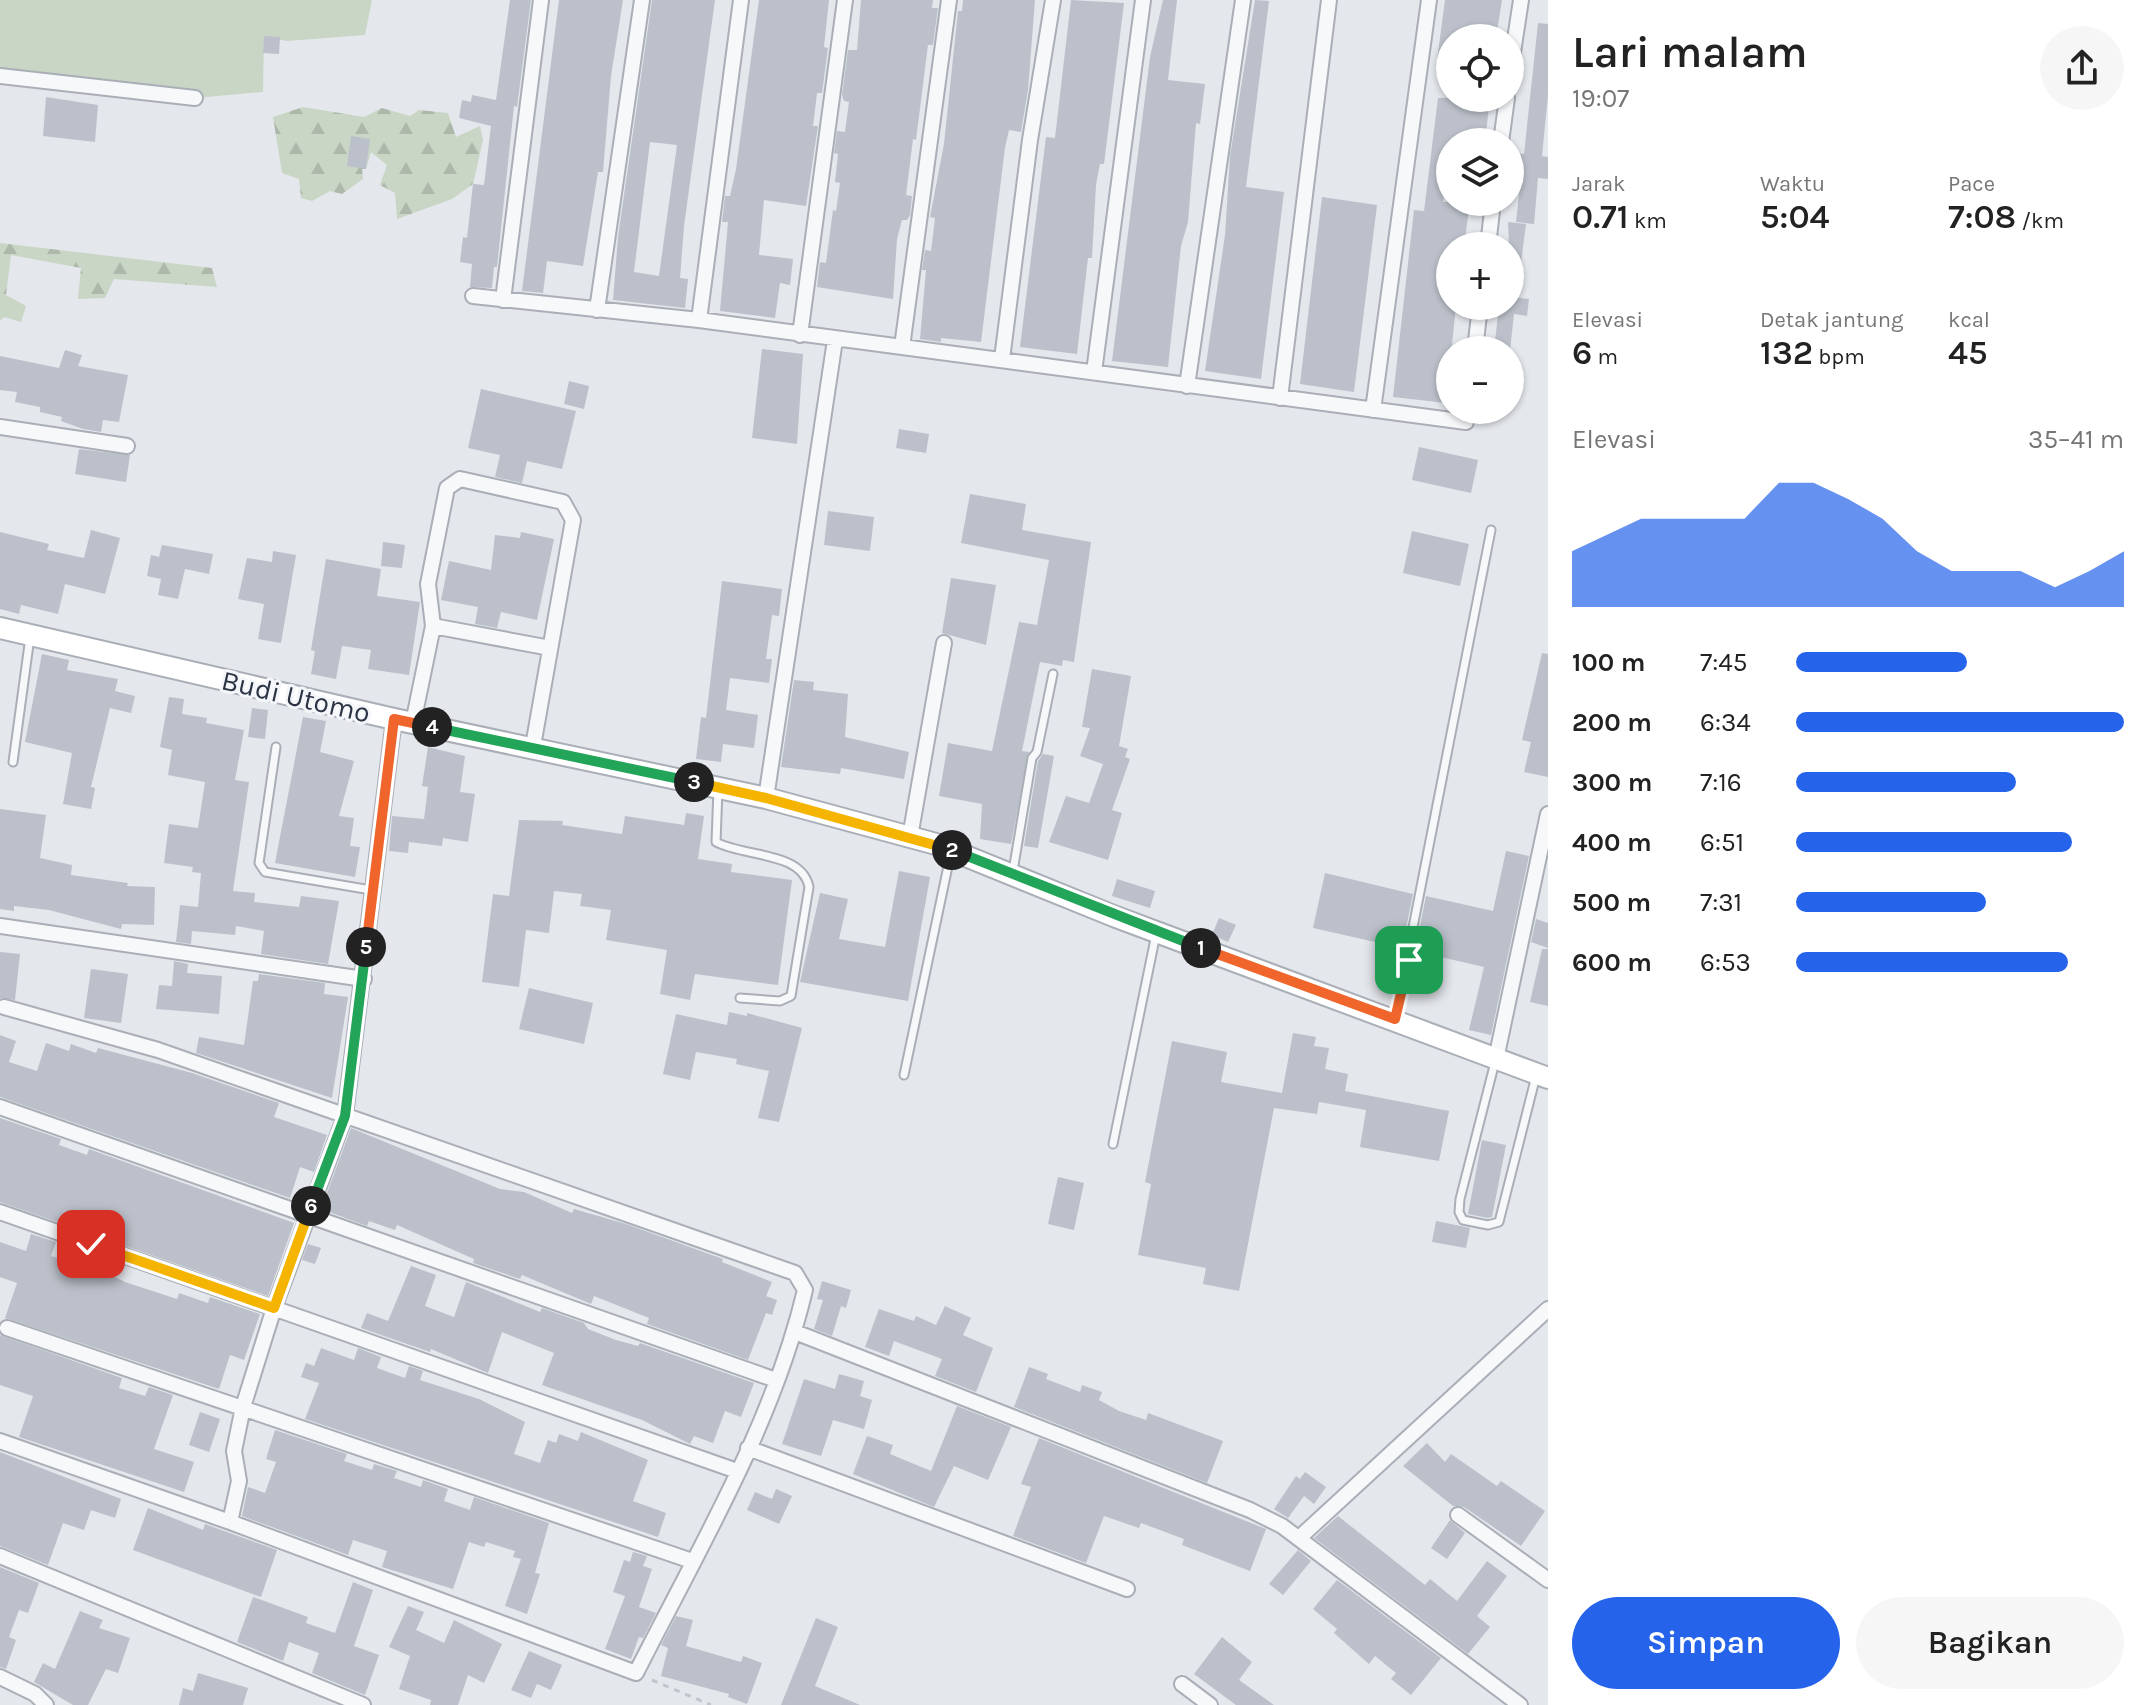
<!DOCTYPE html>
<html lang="id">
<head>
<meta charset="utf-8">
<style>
	:root { --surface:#fff; --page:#f6f6f6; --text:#222; --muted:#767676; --accent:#2563eb }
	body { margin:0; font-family:Karla,sans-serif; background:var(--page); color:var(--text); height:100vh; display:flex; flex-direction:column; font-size:30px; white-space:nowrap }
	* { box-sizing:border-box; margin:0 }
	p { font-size:26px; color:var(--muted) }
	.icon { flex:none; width:44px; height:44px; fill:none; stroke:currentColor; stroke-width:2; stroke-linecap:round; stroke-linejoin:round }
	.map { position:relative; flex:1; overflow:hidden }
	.panel { display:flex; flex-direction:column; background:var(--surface); width:600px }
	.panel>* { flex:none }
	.buttons { position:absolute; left:1436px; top:24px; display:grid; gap:16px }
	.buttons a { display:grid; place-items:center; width:88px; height:88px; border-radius:50%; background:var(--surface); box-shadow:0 2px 6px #0004; font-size:40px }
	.pin { position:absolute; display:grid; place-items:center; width:68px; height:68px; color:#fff; margin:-34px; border-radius:16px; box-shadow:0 4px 12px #0006 }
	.km { position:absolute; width:40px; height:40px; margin:-20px; border-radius:50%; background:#222; color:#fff; font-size:22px; line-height:40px; text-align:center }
	.round { display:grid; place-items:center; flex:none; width:84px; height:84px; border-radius:42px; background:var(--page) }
	.headline { display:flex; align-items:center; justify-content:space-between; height:136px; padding:0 24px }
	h1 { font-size:44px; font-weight:600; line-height:60px }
	.stats { display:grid; grid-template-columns:repeat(3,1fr); gap:12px; height:136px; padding:8px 24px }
	.stats div { display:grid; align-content:center }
	.stats b { font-size:34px; font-weight:600 }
	.stats small { font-size:22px; font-weight:400 }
	.stats p { font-size:22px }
	.chart { height:224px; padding:16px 24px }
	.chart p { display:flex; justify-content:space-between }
	.chart svg { width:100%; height:144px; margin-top:8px; fill:var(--accent); opacity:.7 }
	.button { display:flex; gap:16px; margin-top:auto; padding:16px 24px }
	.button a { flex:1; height:92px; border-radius:48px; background:var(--accent); color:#fff; font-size:32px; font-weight:600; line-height:92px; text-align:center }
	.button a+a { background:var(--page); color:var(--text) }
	ul { padding:0 24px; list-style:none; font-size:26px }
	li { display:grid; grid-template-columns:128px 96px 1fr; align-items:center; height:60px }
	li i { height:20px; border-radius:10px; background:var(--accent) }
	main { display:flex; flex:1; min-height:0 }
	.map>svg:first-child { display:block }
	.grass { fill:#c9d6c5 }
	.forest { fill:url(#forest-firs) }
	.building { fill:#bbc0ca; fill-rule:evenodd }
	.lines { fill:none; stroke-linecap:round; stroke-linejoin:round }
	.lane-casing { stroke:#a9aeb7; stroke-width:11 }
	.street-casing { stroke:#a9aeb7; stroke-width:18 }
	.secondary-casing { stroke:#a9aeb7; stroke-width:24 }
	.path { stroke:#c2c5cb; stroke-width:3; stroke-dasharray:6 6; stroke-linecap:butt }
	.lane { stroke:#f7f8fa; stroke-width:7 }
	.street { stroke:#f7f8fa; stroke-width:14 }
	.secondary { stroke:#fff; stroke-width:20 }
	.split-1-casing { stroke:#fff; stroke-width:16 }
	.split-2-casing { stroke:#fff; stroke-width:16 }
	.split-3-casing { stroke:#fff; stroke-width:16 }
	.split-4-casing { stroke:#fff; stroke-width:16 }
	.split-5-casing { stroke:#fff; stroke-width:16 }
	.split-6-casing { stroke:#fff; stroke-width:16 }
	.split-7-casing { stroke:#fff; stroke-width:16 }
	.split-1 { stroke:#f0652b; stroke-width:10 }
	.split-2 { stroke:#22a559; stroke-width:10 }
	.split-3 { stroke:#f5b400; stroke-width:10 }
	.split-4 { stroke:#22a559; stroke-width:10 }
	.split-5 { stroke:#f0652b; stroke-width:10 }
	.split-6 { stroke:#22a559; stroke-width:10 }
	.split-7 { stroke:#f5b400; stroke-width:10 }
	.labels { text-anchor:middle; stroke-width:6; stroke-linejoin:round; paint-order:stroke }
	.street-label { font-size:28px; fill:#2b3445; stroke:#f4f6f9 }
</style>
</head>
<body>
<main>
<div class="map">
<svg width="1548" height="1705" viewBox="0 0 1548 1705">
	<defs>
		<pattern id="forest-firs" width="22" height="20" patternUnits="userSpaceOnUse" patternTransform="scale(2)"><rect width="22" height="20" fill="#c9d6c5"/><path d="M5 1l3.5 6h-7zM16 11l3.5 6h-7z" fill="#adb8ab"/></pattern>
	</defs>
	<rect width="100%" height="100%" fill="#e4e7ec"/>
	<path class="grass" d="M0,0h372l-7,35 -78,6 -23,-5 -1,56 -68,6 -195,-25z"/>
	<path class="forest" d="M303,107l61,10 18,-9 28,8 9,-6 29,3 8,24 24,-11 3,14 -10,44 -21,15 -55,20 -2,-26 -15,-8 7,-20 -16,-13 -5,17h-4l1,10 -21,15 -12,-3 -18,10 -11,-3 -2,-19 -17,-6 -9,-56z
		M0,243l212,25 5,19 -103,-8 -9,19 -27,1 3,-31 -70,-13 -5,40 20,11 -5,16 -17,-5 -4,4z"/>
	<path class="building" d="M510,0h21l-14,107 -3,-1 -17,161h-3l-2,21 -22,-1 2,-23 -12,-2 3,-25 4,1 6,-54 11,1 7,-59 -32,-8 3,-18 9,2 1,-7 24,5z
		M559,0h64l-12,76 -8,96h-5l-15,94 -36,-5 -4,32 -21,-2z
		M652,0h63l-31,226 -4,52 8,1 -3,29 -72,-8 5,-63zM650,142l27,3 -18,131 -25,-4z
		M759,0h70l-5,47 4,1 -6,45h-5l-4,33h5l-12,80 -42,-6 -5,55 34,4 -3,26 -10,-2 -5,35 -55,-7 8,-89h-6l3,-26h5l6,-27z
		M861,0h72l-1,8h6l-5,37h-5l-12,95 -3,-1 -7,56 6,1 -2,19 -3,5h-5l-5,19 -4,60 -76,-12 3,-25 6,1 7,-53 3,1 4,-28 -5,-1 3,-28 -4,-1 3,-22 8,1 4,-30 -5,-1 -2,-6 6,-45h9z
		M963,0h72l-7,90 -7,42 -12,-2 -4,18 -24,194 -40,-4v4l-21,-3 6,-69h-4l3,-20 6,1 4,-33 -5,-1 14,-73 14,-133h4z
		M1071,0l53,3 -20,161h-4l-4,21 -4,73h-4l-11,96 -57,-7 26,-210 9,1z
		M1163,0h14l-9,80 37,4 -5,40 -4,-1 -8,99 -7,24 -13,121 -56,-6 38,-304z
		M1255,0l14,1 -23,186 38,5 -23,187 -56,-8 20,-136 5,-79z
		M1445,0h57l-6,38h-46v31l-14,-1z
		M1538,23l10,1v71l-6,61 6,1v22l-10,-1 -4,46 -18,-2 5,-46 -11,-2v-21l14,1z
		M264,36l16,1 -1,17 -16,-1z
		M46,97l52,8 -3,37 -52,-6z
		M1438,98h52l-5,44h-36l-6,60h27l-6,44h-14v60h6l-10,97 -53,-6 21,-187 10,1z
		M351,136l19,3 -4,30 -19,-3z
		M1322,197l55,8 -23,187 -54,-8z
		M1508,222l18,2 -6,47h-10z
		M1510,297l19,2 -2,17 -13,-2 -4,36h-16l5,-44h11z
		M762,349l41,5 -6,90 -45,-6z
		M65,350l17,5 -4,11 50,9 -9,47 -16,-2 -2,12 -18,-3 -22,-8 1,-4 -22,-5v-5l-25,-5 2,-10 -17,-2v-34l59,12z
		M569,381l20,5 -5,23 -20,-5z
		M481,389l95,22 -14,58 -35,-8 -5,22 -27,-6 5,-22 -32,-7z
		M899,429l30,5 -3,19 -30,-5z
		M1419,447l59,13 -7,33 -59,-13z
		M79,449l51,6 -4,27 -51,-8z
		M970,494l56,10 -4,26 69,12 -17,120 -11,-2 -1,6 -22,-4 -18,89 7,1 -18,92 -31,-5 2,-35 -43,-8 9,-53 44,8 27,-129 18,3 12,-65 -88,-17z
		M828,511l46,6 -4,34 -46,-6z
		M91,530l29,8 -15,56 -40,-10 -7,30 -37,-9 -2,9 -19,-5v-77l49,12 -2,6 37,8z
		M1412,531l57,13 -9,42 -57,-13z
		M521,532l33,7 -17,81 -36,-8 -4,16 -22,-4 3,-17 -37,-7 8,-39 42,9 4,-35 25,3z
		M383,542l22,3 -3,23 -21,-2z
		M162,545l51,9 -4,20 -24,-5 -7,30 -20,-4 3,-16 -14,-3 4,-21 8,2z
		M273,551l23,4 -15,88 -23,-4 6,-35 -26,-5 9,-41 25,4z
		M326,559l55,10 -4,27 43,6 -11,73 -41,-6 3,-19 -29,-4 -6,33 -25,-5 4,-23 -4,-1z
		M951,578l45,7 -10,60 -44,-12z
		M722,581l60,8 -3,27 -7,-1 -6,44h6l-3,24 -39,-5 -4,32 32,5 -4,33 -31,-4 -2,18 -25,-3 5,-42 5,1z
		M1542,653l6,1v123l-24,-5 7,-30 -9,-2z
		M42,654l27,6 -2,10 51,9 -3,12 20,5 -4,17 -21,-5 -1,4 -18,75 4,1 -4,21 -28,-5 9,-51 -47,-11z
		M1092,669l39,7 -12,70 9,3 -3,8 5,2 -18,51 10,3 -14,47 -59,-18 17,-46 23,7 14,-39 -23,-8 10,-28 -8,-1z
		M794,680l20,2 -1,8 35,4 -3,43 64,15 -5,27 -63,-11 -1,6 -59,-7z
		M169,697l15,2 -2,15 25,4 -1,5 38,7 -9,50 14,2 -16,109 22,2 -1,9 45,5 2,-11 38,5 -11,63 -67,-10 3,-23 -28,-5 -1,9 -43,-4 -1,13 -15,-2 4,-37 18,2 3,-34 -9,-1 1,-5 -29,-4 5,-39 29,4 7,-46 -37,-7 4,-25 -12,-3z
		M252,708l16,2 -3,29 -17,-2z
		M303,717l23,4 -6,31 34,9 -15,55 15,2 -4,28 10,1 -5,30 -80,-14z
		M428,747l37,9 -5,36 15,2 -7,48 -25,-4 -1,8 -33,-4 -1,11 -19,-2 3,-35 32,3 4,-32 -6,-1z
		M1043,754l11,2 -16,92 -14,-2 14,-85z
		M0,809l46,6 -6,43 32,7 -1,10 57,8 -1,3 28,1 -1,38 -32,-1 -1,5 -72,-19 -35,-4v5l-14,-2z
		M686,813l18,3 -6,43 34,5 -1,8 61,8 -14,105 -83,-11 -5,26 -30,-6 7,-44 -61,-10 5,-30 -31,-4 2,-12 -28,-3 -5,42 -23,-3 -7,57 -37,-5 11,-88 16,2 10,-76 44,1 -1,4 60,9 3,-18 59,9z
		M1506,851l23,5 -38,179 -22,-5 15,-63 -69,-16 11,-55 67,15z
		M899,871l31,6 -22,124 -108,-19 20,-89 28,6 -9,40 46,8z
		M1325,873l88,21 -11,54 -89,-20z
		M1117,879l38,12 -5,17 -38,-12z
		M1219,918l17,7 -8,17 -16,-7z
		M1536,919l12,4v25l-17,-6z
		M1542,949h6v57l-18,-4z
		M0,952l20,2 -5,46 -15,-2z
		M174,961l14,3 -1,9 35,3 -3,38 -63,-5 3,-24 13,1z
		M91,969l37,5 -7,49 -37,-5z
		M259,974l66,9 -1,11 24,3 -16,101 -136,-45 3,-16 45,8 9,-64h5z
		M529,988l64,15 -9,41 -65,-15z
		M729,1012l18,4v-3l55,15 -23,94 -21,-4 11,-47 -33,-7 1,-5 -41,-7 -6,28 -27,-6 13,-60 51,11z
		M1293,1033l23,4 -2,9 15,2 -4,21 23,5 -3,17 104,20 -10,50 -79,-14 6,-37 -47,-8 -2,12 -43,-6 -35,183 -36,-7 3,-16 -68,-13 13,-71 -6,-2 27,-141 55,11 -6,30 61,11z
		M0,1035l16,6 -7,21 28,9 9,-28 23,8 2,-7 25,9 2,-5 94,25 87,30 -5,14 53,18 -13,37 -14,-5 -10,31 -290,-101z
		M0,1118l61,21 -2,6 28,10 2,-6 205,74 -26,73 -268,-94z
		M351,1128l149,61 24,3 48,21 2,-4 52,15 97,35 -1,3 50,20 -6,14 11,4 -5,15 -6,-2 -18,47 -101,-36 2,-6 -55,-22 -3,8 -69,-29 -2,4 -47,-16 1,-4 -77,-34 -2,5 -26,-9 -2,5 -46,-17z
		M1482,1140l24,5 -14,72 -4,1 -20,-4z
		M1058,1177l26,6 -10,47 -26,-6z
		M1436,1221l34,7 -4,20 -34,-6z
		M31,1234l25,8 -5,14 50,14 24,12 52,17 2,-6 29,10 2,-6 50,17 -16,46 -14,-5 -11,34 -214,-71 12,-35 -17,-6v-35l26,9z
		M308,1244l13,4 -6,16 -13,-4z
		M411,1266l25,9 -11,31 29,11 12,-35 74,30 2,-4 42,15 4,6 28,11 22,6 2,-3 114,40 -13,34 -16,-6 -12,32 -19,-7 -4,8 -48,-24 -100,-35 12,-32 -52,-21 -14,41 -57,-24 -1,3 -69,-24 6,-15 21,8z
		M822,1281l29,9 -5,18 -5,-2 -9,30 -18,-7 9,-29 -6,-1z
		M945,1306l26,12 -8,17 30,13 -17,44 -41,-16 7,-17 -48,-18 -5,15 -24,-9 14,-38 35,12 2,-5 20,9z
		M0,1335l122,43 -3,10 26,8 4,-9 24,8 -19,54 40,13 -10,30 -165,-55 14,-41 -33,-11z
		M321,1348l33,12 4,-12 23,9 -4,11 28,10 4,-12 14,5 -3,9 59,19 46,23 -11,32 26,9 8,-23 8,3 3,-9 19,7 3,-9 67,28 -15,41 33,12 -8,24 -353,-118 14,-36 -18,-6 5,-14 8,3z
		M1029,1367l19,7 -2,5 34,13 2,-7 20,7 -3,8 20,11 27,9 2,-7 75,28 -16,42 -193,-76z
		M839,1374l25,7 -4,15 12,4 -8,29 -31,-9 -12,36 -39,-12 22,-65 31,10z
		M957,1406l54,21 -23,53 -34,-14 -20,41 -81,-33 14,-38 26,9 -3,9 41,17z
		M200,1412l20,7 -11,33 -20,-7z
		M275,1430l72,24 -3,7 28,9 2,-6 23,7 -3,7 27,9 2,-7 25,9 -4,12 26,9 4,-13 75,26 -14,50 5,1 -13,40 -22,-8 16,-47 -8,-2 2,-6 -29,-9 -2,5 -15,-5 -16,47 -71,-22 5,-16 -34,-11 -5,15 -106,-39 6,-29 17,6 11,-31 -10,-3z
		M1039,1438l227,91 -16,42 -68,-26 2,-6 -43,-16 -2,5 -35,-12 -18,47 -73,-27 18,-49 -10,-3z
		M1427,1443l18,19 6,-8 46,32 4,-5 44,30 -24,35 -57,-39 -11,-1 -50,-40z
		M0,1452l121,47 -6,19 -24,-8 -7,20 -21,-7 -15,42 -48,-19z
		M1305,1472l21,15 -12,17 -10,-8 -16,22 -14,-9 22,-33 4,3z
		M776,1489l16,7 -13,28 -32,-14 8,-18 17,7z
		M148,1508l55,22 2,-6 72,26 -16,47 -128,-47z
		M1338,1516l87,69 5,-6 27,22 30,-40 20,15 -30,40 13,11 -22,27 -154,-116z
		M1450,1520l15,13 -18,26 -16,-11z
		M1298,1550l13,11 -28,34 -14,-11z
		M633,1552l14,4 -4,10 9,3 -13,38 17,6 -13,25 -4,-1 -8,22 -26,-10 20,-53 -12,-4 11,-32 6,2z
		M0,1567l39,16 -11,30 -9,-3 -10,27 7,3 -10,29 -6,-2z
		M1337,1580l104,78 -30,37 -20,-16 5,-6 -21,-17 -6,8 -35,-31 3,-4 -24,-20z
		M353,1582l20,8 -19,56 25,9 -14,40 -53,-22 7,-20 -30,-11 -6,19 -46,-19 16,-45 55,20 -2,6 29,10z
		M408,1606l16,6 -8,18 28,13 10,-23 48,24 -18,39 -16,-8 -10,30h-28l1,-5 -32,-11 11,-33 -21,-9z
		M80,1611l23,9 -4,8 31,10 -12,35 -12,-4 -18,36h-15l-39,-23 9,-19 12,6z
		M676,1616l17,4 -7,26 55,16 2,-6 19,7 -15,41 -19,-7 1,-3 -68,-18 7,-28 -7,-3z
		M816,1618l22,9 -23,59 45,19h-79z
		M1222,1637l30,25 -13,18 35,25h-38l-42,-31z
		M529,1651l33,14 -11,25 -14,-6 -6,14 -20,-8z
		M198,1673l50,15 -5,17h-64l4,-17 10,3z"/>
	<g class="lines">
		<g class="lane-casing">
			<path id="lane" d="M276,747l-17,116 6,9 106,18
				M13,762l17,-125
				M718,789l-2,53c27,15 86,9 93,45l-18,109 -11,5 -40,-3
				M1013,871l19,-113 5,-6 16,-78
				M1395,1019l96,-489
				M1495,1062l-35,137 -1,13 4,8 25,5 11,-3 37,-146
				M904,1075l47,-223
				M1113,1144l43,-210"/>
		</g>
		<g class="street-casing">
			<path id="street" d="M1510,72l11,-72
				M0,76l195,22
				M1501,142l6,-44
				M1488,246l5,-44
				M473,296l226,24 767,102 1,-12
				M503,300l38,-300
				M597,310l45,-310
				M699,320l42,-320
				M800,335l45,-335
				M902,347l47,-347
				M1475,350l5,-44
				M1002,359l28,-219 23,-140
				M1094,372l49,-372
				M1187,386l56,-386
				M1280,398l49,-398
				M1373,410l56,-410
				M0,427l127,19
				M433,626l117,22
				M413,723l20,-97 -5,-42 19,-96 13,-9 103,23 10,18 -40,226
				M766,798l69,-458
				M910,837l34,-194
				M0,926l364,53
				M1496,1059l52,-245
				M0,1107l776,273
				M0,1212l737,259
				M7,1328l685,233
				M795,1332l455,178 32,16 238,179
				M0,1441l230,81 406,151c62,-123 137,-248 169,-383l-10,-17 -637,-223 -154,-43
				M748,1448l379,141
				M1458,1515l90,65
				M230,1522l9,-41 -5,-30 9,-44 31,-99 71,-192 49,-397
				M1299,1538l249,-229
				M0,1556l363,149
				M0,1677l35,17 11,11
				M1182,1684l28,21"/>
		</g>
		<g class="secondary-casing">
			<path id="secondary" d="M0,628l394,91 372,79 170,46 180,73 432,161"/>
		</g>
		<path class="path" d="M652,1680l59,25"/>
		<use href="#lane" class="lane"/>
		<use href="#street" class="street"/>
		<use href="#secondary" class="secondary"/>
	</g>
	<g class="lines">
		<g class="split-1-casing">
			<path id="split-1" d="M1201,948l194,71 14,-59"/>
		</g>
		<g class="split-2-casing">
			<path id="split-2" d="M952,850l249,98"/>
		</g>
		<g class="split-3-casing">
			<path id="split-3" d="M694,782l72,16 186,52"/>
		</g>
		<g class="split-4-casing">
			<path id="split-4" d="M432,727l262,55"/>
		</g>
		<g class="split-5-casing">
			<path id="split-5" d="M366,947l28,-228 38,8"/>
		</g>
		<g class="split-6-casing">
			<path id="split-6" d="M311,1206l34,-90 21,-169"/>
		</g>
		<g class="split-7-casing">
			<path id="split-7" d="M91,1244l183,64 37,-102"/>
		</g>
		<use href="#split-1" class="split-1"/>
		<use href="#split-2" class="split-2"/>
		<use href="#split-3" class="split-3"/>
		<use href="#split-4" class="split-4"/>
		<use href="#split-5" class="split-5"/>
		<use href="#split-6" class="split-6"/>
		<use href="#split-7" class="split-7"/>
	</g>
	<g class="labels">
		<g class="street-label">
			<text transform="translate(296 696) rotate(13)" y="10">Budi Utomo</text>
		</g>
	</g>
</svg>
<div class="buttons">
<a><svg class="icon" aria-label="locate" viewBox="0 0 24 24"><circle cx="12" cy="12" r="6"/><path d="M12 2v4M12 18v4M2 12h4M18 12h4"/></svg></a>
<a><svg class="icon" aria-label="layers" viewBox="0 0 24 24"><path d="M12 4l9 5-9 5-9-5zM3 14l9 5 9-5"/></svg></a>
<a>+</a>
<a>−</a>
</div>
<div class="pin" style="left:1409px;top:960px;background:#1e9e55"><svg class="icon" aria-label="arrive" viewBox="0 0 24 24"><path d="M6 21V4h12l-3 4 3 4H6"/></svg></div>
<div class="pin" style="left:91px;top:1244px;background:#d93025"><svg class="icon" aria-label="check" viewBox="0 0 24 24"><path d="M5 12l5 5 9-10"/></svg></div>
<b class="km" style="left:1201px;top:948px">1</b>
<b class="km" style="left:952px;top:850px">2</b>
<b class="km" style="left:694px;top:782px">3</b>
<b class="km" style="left:432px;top:727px">4</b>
<b class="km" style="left:366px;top:947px">5</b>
<b class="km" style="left:311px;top:1206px">6</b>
</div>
<section class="panel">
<div class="headline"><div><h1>Lari malam</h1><p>19:07</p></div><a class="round"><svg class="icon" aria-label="share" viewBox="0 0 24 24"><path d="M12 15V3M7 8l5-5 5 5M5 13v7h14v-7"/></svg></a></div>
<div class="stats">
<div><p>Jarak</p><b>0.71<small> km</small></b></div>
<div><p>Waktu</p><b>5:04</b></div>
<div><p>Pace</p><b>7:08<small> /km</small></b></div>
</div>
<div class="stats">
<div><p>Elevasi</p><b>6<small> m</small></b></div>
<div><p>Detak jantung</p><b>132<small> bpm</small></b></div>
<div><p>kcal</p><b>45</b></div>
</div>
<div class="chart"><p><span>Elevasi</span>35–41 m</p>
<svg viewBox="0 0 160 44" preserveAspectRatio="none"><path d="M0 44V27L10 22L20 17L30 17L40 17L50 17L60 6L70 6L80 11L90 17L100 27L110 33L120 33L130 33L140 38L150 33L160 27V44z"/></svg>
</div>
<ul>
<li><b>100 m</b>7:45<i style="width:52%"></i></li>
<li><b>200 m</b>6:34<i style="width:100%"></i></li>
<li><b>300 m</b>7:16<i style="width:67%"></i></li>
<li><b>400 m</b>6:51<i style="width:84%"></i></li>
<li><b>500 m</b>7:31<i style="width:58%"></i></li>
<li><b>600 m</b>6:53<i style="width:83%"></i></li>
</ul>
<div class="button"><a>Simpan</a><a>Bagikan</a></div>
</section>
</main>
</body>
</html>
